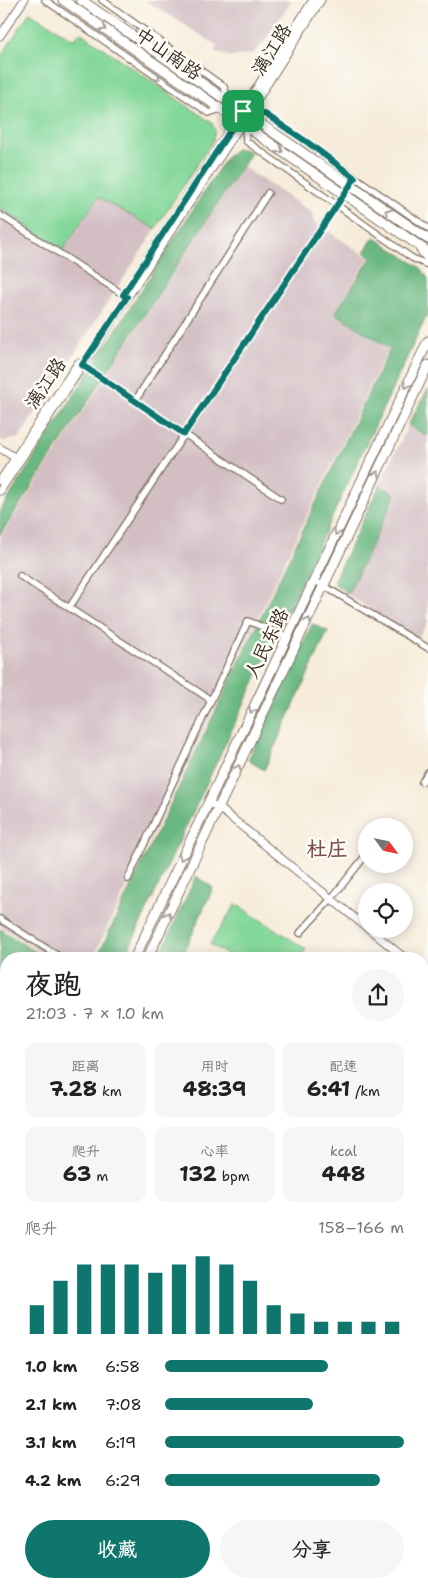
<!DOCTYPE html>
<html lang="zh">
<head>
<meta charset="utf-8">
<style>
	:root { --surface:#fff; --page:#f6f6f6; --text:#222; --muted:#767676; --accent:#0f766e }
	body { margin:0; font-family:"Shantell Sans","LXGW WenKai TC",sans-serif; background:var(--page); color:var(--text); height:100vh; display:flex; flex-direction:column; font-size:19px; white-space:nowrap }
	* { box-sizing:border-box; margin:0 }
	p { font-size:16px; color:var(--muted) }
	.icon { flex:none; width:28px; height:28px; fill:none; stroke:currentColor; stroke-width:2; stroke-linecap:round; stroke-linejoin:round }
	.map { position:relative; flex:1; overflow:hidden }
	.sheet { position:absolute; left:0px; top:952px; width:429px; height:636px; display:flex; flex-direction:column; background:var(--surface); border-radius:20px 20px 0 0; box-shadow:0 2px 12px #0003 }
	.sheet>* { flex:none }
	.needle { width:32px; rotate:123deg }
	.fabs { position:absolute; left:358px; top:818px; display:grid; gap:10px }
	.fabs a { display:grid; place-items:center; width:55px; height:55px; border-radius:50%; background:var(--surface); box-shadow:0 2px 12px #0003; font-size:25px }
	.pin { position:absolute; display:grid; place-items:center; width:42px; height:42px; color:#fff; margin:-21px; border-radius:10px; box-shadow:0 2px 8px #0006 }
	.round { display:grid; place-items:center; flex:none; width:52px; height:52px; border-radius:26px; background:var(--page) }
	.head { display:flex; align-items:center; justify-content:space-between; height:85px; padding:0 25px }
	h1 { font-size:28px; font-weight:700; line-height:38px }
	.figures { display:grid; grid-template-columns:repeat(3,1fr); gap:8px; height:85px; padding:5px 25px }
	.figures div { display:grid; align-content:center; border-radius:12px; background:var(--page); text-align:center }
	.figures b { font-size:21px; font-weight:700 }
	.figures small { font-size:14px; font-weight:400 }
	.figures p { font-size:14px }
	.chart { height:140px; padding:10px 25px }
	.chart p { display:flex; justify-content:space-between }
	.chart svg { width:100%; height:90px; margin-top:5px; stroke:var(--accent); stroke-width:6 }
	.cta { display:flex; gap:10px; margin-top:auto; padding:10px 25px }
	.cta a { flex:1; height:58px; border-radius:30px; background:var(--accent); color:#fff; font-size:20px; font-weight:700; line-height:58px; text-align:center }
	.cta a+a { background:var(--page); color:var(--text) }
	ul { padding:0 25px; list-style:none; font-size:16px }
	li { display:grid; grid-template-columns:80px 60px 1fr; align-items:center; height:38px }
	li i { height:12px; border-radius:6px; background:var(--accent) }
	.map>svg:first-child { display:block }
	.industrial { fill:#d2bec3 }
	.green { fill:#83d799; stroke:#5f805c }
	.forest { fill:#6ab881; stroke:#527150 }
	.water { fill:#57c1d2; stroke:#497678 }
	.lines { fill:none; stroke-linecap:round; stroke-linejoin:round }
	.minor-casing { stroke:#7d6e60; stroke-width:8 }
	.tertiary-casing { stroke:#7d6e60; stroke-width:9 }
	.secondary-casing { stroke:#7d6e60; stroke-width:10 }
	.primary-casing { stroke:#7d6e60; stroke-width:11 }
	.minor { stroke:#fff; stroke-width:5.5 }
	.tertiary { stroke:#fff; stroke-width:7 }
	.secondary { stroke:#fff; stroke-width:8 }
	.primary { stroke:#fff; stroke-width:9 }
	.oneway { stroke:#a79f9a }
	.route-casing { stroke:#fff; stroke-width:10 }
	.route { stroke:#0f766e; stroke-width:6 }
	.labels { text-anchor:middle; stroke-width:5; stroke-linejoin:round; paint-order:stroke }
	.street-label { font-size:19px; fill:#3b2a1e; stroke:#fdfcf7 }
	.quarter-label { font-size:21px; font-weight:bold; fill:#7a4f46; stroke:#fdfcf7 }
</style>
</head>
<body>
<div class="map">
<svg width="428" height="1588" viewBox="0 0 428 1588">
	<rect width="100%" height="100%" fill="#fdfcf7"/>
	<filter id="ink" filterUnits="userSpaceOnUse"><feTurbulence type="fractalNoise" baseFrequency=".02" numOctaves="2"/><feDisplacementMap in="SourceGraphic" scale="10" xChannelSelector="R" yChannelSelector="G"/><feConvolveMatrix kernelMatrix="1 2 1 2 8 2 1 2 1" color-interpolation-filters="sRGB"/></filter>
	<filter id="wash" filterUnits="userSpaceOnUse"><feTurbulence type="fractalNoise" baseFrequency=".0096" numOctaves="4" result="noise"/><feDisplacementMap in="SourceGraphic" scale="20" xChannelSelector="R" yChannelSelector="G"/><feGaussianBlur stdDeviation="1.12" result="paint"/><feColorMatrix in="noise" values="0 0 0 0 0 0 0 0 0 0 0 0 0 0 0 0 0 1.4 0 .05"/><feComposite in="paint" operator="in"/></filter>
	<g filter="url(#wash)">
		<rect width="100%" height="100%" fill="#f7ecda"/>
		<path class="industrial" d="M145,0h147l-27,41 -13,13 -20,3 -18,-5 4,-6z
			M243,167l69,46 2,9 55,36 -35,55 54,36 -296,610h-41l-51,-33v-388z
			M99,197l56,33 -136,208 -16,3 -3,-2v-230l64,41z
			M408,426l19,11 1,-1v187l-11,15 -69,-43 49,-101 -17,-11z
			M0,1044l6,4v94l-6,14z
			M0,1332l6,7v157l-6,-7z"/>
		<path class="green" d="M30,12l44,28 6,-8 132,91 3,8 -2,9 -58,89 -57,-32 -35,53 -63,-42v-150z
			M236,904l70,45 -7,10h-65l-24,-15z"/>
		<path class="forest" d="M236,149l10,1 5,3 -251,382v-24l227,-355z
			M374,237l47,31 7,11v34l-304,646h-28l294,-610 -55,-36 36,-55 -7,-6z
			M428,389v45l-1,2 -19,-11z
			M380,485l16,9 -48,100 -13,-10 -1,-4z
			M312,624l16,7 -64,139 -16,-10z
			M196,876l17,12 -32,71h-23z
			M0,929l46,30h-40v30l-6,-4z"/>
		<path class="water" d="M422,1408l6,4v49l-3,2 -2,-3z"/>
	</g>
	<g filter="url(#ink)">
		<g class="lines">
			<g class="minor-casing">
				<path id="minor" d="M45,0l164,113 12,-4
					M102,0l122,87 5,14
					M251,116l14,-2 163,114
					M245,125l1,16 166,117 16,7
					M0,215l127,82
					M82,365l199,134
					M135,401l133,-208
					M20,576l191,124
					M314,580l114,68
					M69,608l275,-414
					M422,782l6,-10
					M128,879l120,-258 39,16
					M0,919l63,40
					M300,933l31,-34 35,-44
					M0,1060l6,4
					M0,1123l6,-10
					M422,1180l6,5
					M0,1198l6,4
					M422,1347l6,-7
					M422,1471l6,6
					M205,1588l6,-6"/>
			</g>
			<g class="tertiary-casing">
				<path id="tertiary" d="M0,36l24,-36
					M135,277l178,-277
					M0,448l17,11
					M0,481l78,-118
					M0,491l248,-377 73,-114
					M208,802l11,6 147,119
					M369,929l37,30
					M422,972l6,4"/>
			</g>
			<g class="secondary-casing">
				<path id="secondary" d="M420,249l8,10
					M0,996l6,4
					M0,1007l6,4
					M422,1269l6,4
					M422,1280l6,3"/>
			</g>
			<g class="primary-casing">
				<path id="primary" d="M63,0l365,252
					M81,0l347,239
					M134,959l294,-618
					M147,959l281,-594
					M0,1241l6,-13
					M0,1267l6,-14"/>
			</g>
			<use href="#minor" class="minor"/>
			<use href="#tertiary" class="tertiary"/>
			<use href="#secondary" class="secondary"/>
			<use href="#primary" class="primary"/>
		</g>
		<defs><path id="oneway-chevron" d="M-2-3.5L2.5 0L-2 3.5" fill="none" stroke-width="1.6" stroke-linecap="round" stroke-linejoin="round" transform="scale(1.25)"/></defs>
		<g class="oneway">
			<use href="#oneway-chevron" transform="translate(103 28) rotate(35)"/>
			<use href="#oneway-chevron" transform="translate(157 77) rotate(35)"/>
			<use href="#oneway-chevron" transform="translate(280 150) rotate(35)"/>
			<use href="#oneway-chevron" transform="translate(388 212) rotate(-145)"/>
			<use href="#oneway-chevron" transform="translate(407 385) rotate(116)"/>
			<use href="#oneway-chevron" transform="translate(377 474) rotate(-65)"/>
			<use href="#oneway-chevron" transform="translate(337 532) rotate(116)"/>
			<use href="#oneway-chevron" transform="translate(308 621) rotate(-64)"/>
			<use href="#oneway-chevron" transform="translate(252 710) rotate(116)"/>
			<use href="#oneway-chevron" transform="translate(238 768) rotate(-65)"/>
			<use href="#oneway-chevron" transform="translate(182 857) rotate(115)"/>
			<use href="#oneway-chevron" transform="translate(168 915) rotate(-64)"/>
		</g>
	</g>
	<g class="lines" filter="url(#ink)">
		<g class="route-casing">
			<path id="route" d="M243,111l8,5 14,-2 42,28 48,36 -171,256 -102,-69 45,-68 -4,-2z"/>
		</g>
		<use href="#route" class="route"/>
	</g>
	<g class="labels">
		<g class="street-label">
			<text transform="translate(271 49) rotate(-58)" y="7">漓江路</text>
			<text transform="translate(169 53) rotate(35)" y="7">中山南路</text>
			<text transform="translate(45 383) rotate(-56)" y="7">漓江路</text>
			<text transform="translate(266 643) rotate(-64)" y="7">人民东路</text>
		</g>
		<g class="quarter-label">
			<text x="327" y="856">杜庄</text>
		</g>
	</g>
</svg>
<div class="fabs">
<a><svg class="needle" viewBox="-14 -14 28 28"><path d="M0-13l5 13h-10z" fill="#e53935"/><path d="M0 13l5-13h-10z" fill="#767676"/></svg></a>
<a><svg class="icon" aria-label="locate" viewBox="0 0 24 24"><circle cx="12" cy="12" r="6"/><path d="M12 2v4M12 18v4M2 12h4M18 12h4"/></svg></a>
</div>
<div class="pin" style="left:243px;top:111px;background:#1e9e55"><svg class="icon" aria-label="arrive" viewBox="0 0 24 24"><path d="M6 21V4h12l-3 4 3 4H6"/></svg></div>
<section class="sheet">
<div class="head"><div><h1>夜跑</h1><p>21:03 · 7 × 1.0 km</p></div><a class="round"><svg class="icon" aria-label="share" viewBox="0 0 24 24"><path d="M12 15V3M7 8l5-5 5 5M5 13v7h14v-7"/></svg></a></div>
<div class="figures">
<div><p>距离</p><b>7.28<small> km</small></b></div>
<div><p>用时</p><b>48:39</b></div>
<div><p>配速</p><b>6:41<small> /km</small></b></div>
</div>
<div class="figures">
<div><p>爬升</p><b>63<small> m</small></b></div>
<div><p>心率</p><b>132<small> bpm</small></b></div>
<div><p>kcal</p><b>448</b></div>
</div>
<div class="chart"><p><span>爬升</span>158–166 m</p>
<svg viewBox="0 0 160 44" preserveAspectRatio="none"><path d="M5 44V30M15 44V18M25 44V10M35 44V10M45 44V10M55 44V14M65 44V10M75 44V6M85 44V10M95 44V18M105 44V30M115 44V34M125 44V38M135 44V38M145 44V38M155 44V38"/></svg>
</div>
<ul>
<li><b>1.0 km</b>6:58<i style="width:68%"></i></li>
<li><b>2.1 km</b>7:08<i style="width:62%"></i></li>
<li><b>3.1 km</b>6:19<i style="width:100%"></i></li>
<li><b>4.2 km</b>6:29<i style="width:90%"></i></li>
</ul>
<div class="cta"><a>收藏</a><a>分享</a></div>
</section>
</div>
</body>
</html>
